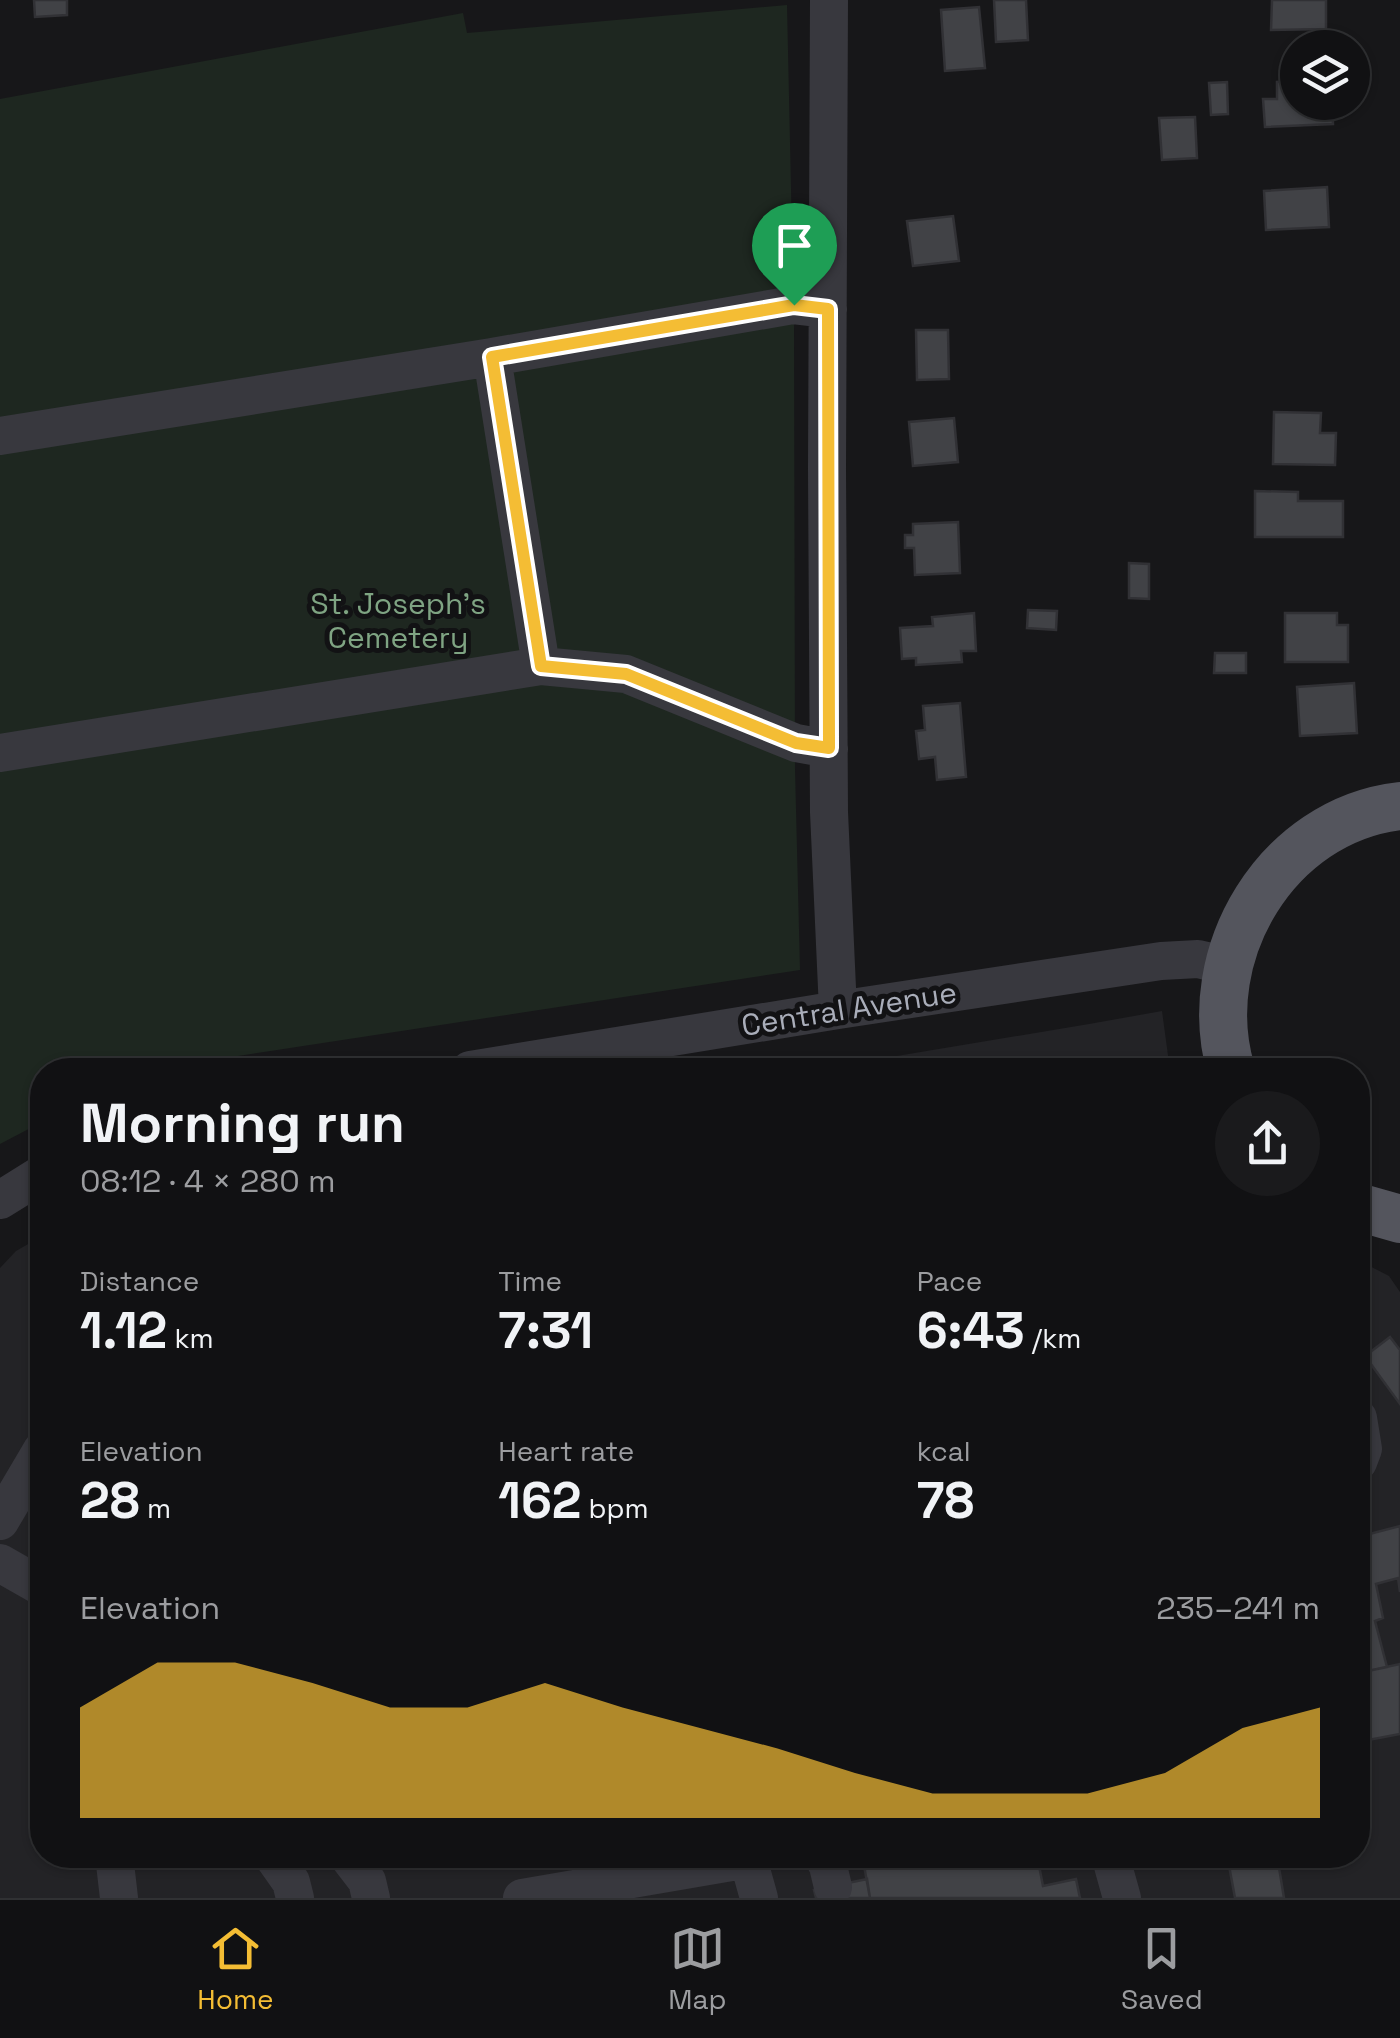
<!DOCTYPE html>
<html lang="en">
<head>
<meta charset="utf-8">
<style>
	:root { --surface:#111113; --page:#1a1a1c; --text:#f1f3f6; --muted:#9c9da0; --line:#303133; --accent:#f4bd34 }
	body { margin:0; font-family:"Space Grotesk",sans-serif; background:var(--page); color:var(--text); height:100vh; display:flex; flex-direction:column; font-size:38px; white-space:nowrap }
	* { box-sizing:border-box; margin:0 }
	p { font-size:32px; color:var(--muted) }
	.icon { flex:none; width:55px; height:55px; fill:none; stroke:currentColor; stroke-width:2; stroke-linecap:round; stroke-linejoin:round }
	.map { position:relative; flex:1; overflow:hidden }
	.side { position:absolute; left:30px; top:1058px; width:1340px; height:810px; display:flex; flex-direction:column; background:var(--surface); border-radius:40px; box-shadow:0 2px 8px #0004,0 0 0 2px var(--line) }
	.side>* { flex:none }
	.buttons { position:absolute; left:1280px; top:30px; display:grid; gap:20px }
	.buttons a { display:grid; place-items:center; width:90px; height:90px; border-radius:50%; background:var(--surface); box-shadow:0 2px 8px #0004,0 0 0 2px var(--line); font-size:50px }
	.pin { position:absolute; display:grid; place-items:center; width:85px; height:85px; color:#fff; margin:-102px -42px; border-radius:50% 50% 50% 0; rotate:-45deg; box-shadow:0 0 10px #0007 }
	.pin .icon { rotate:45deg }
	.round { display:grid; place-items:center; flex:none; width:105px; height:105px; border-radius:52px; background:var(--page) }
	.head { display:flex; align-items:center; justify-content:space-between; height:170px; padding:0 50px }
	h1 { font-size:55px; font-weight:600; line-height:75px }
	.metrics { display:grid; grid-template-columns:repeat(3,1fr); gap:15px; height:170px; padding:10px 50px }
	.metrics div { display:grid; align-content:center }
	.metrics b { font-size:50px; font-weight:600 }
	.metrics small { font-size:28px; font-weight:400 }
	.metrics p { font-size:28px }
	.chart { height:280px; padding:20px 50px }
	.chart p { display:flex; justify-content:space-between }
	.chart svg { width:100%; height:180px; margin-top:10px; fill:var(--accent); opacity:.7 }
	.menu { display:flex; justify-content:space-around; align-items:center; height:140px; border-top:2px solid var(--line); background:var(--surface); font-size:28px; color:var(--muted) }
	.menu a { display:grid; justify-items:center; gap:5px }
	.menu .on { color:var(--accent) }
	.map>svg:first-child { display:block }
	.built { fill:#232326 }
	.green { fill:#1e2720 }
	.building { fill:#414246; stroke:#313135; stroke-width:2.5 }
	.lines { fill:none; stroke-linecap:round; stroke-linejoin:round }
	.minor { stroke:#38383e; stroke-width:38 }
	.major { stroke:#54555d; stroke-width:48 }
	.route-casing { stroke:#fff; stroke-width:20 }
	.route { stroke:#f4bd34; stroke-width:12 }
	.labels { text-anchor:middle; stroke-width:10; stroke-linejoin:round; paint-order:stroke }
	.park-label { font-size:30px; fill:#7fa483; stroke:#121214 }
	.street-label { font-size:30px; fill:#a9adb9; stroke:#121214 }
</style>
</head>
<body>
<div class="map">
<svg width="1400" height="1898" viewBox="0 0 1400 1898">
	<rect width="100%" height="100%" fill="#171719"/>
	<path class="built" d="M1162,1011l8,59h-357l276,-46z
		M42,1236v619h1316v-595l31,16 11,16v606h-1400v-630l16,-17z"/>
	<path class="green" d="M787,5l7,321 1,443 5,201 -627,96 -11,4h-120v52l-42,22v-1045l463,-86 4,20z"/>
	<path class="building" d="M34,0h33v15l-32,2z
		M994,0h32l2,40 -32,2z
		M1272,0h54v29l-55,1z
		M979,7l6,61 -40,3 -4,-61z
		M1298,80v22h34l1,22 -68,3 -2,-28h14v-17z
		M1227,82l1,32 -17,1 -2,-32z
		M1195,117l2,41 -35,2 -3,-42z
		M1327,187l2,40 -63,3 -2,-39z
		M953,216l6,45 -46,5 -6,-45z
		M916,330h32l1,49 -32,1z
		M1274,412l47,1 -1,20h16l-1,32 -62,-1z
		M954,418l4,44 -45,4 -4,-44z
		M1255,491l43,1v9h45v36h-88z
		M958,522l2,51 -45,2 -1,-27h-9v-13h8v-11z
		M1129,563l20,1v35l-20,-1z
		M1028,610l29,1 -1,19 -29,-2z
		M974,613l2,38h-15l1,11 -46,3v-7l-14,1 -2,-31 33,-2 -1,-9z
		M1285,613h52v12h11v37h-63z
		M1215,653h31v20h-32z
		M1354,683l3,50 -57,3 -3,-49z
		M960,703l6,74 -29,3 -2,-23 -16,2 -3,-28 9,-1 -2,-24z
		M1390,1337l10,13v54l-35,-48z
		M1400,1526v66l-2,-14 -22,6 7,34 -8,3 12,46 -29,6v-136z
		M1400,1664v70l-42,8v-69z
		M862,1855h175l6,31 33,-7 4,19h-210z
		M1227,1855h50l7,43h-49z
		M867,1879l3,19h-54l-2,-8z"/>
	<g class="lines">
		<path class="minor" d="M829,0l-2,469 2,343 9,198
			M492,357l301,-52 35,4
			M0,436l492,-79 49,309 -541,87
			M541,666l85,8 170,69 33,6
			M470,1070l368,-60 323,-49 37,-2 30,7
			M0,1200l42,-26
			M1358,1418l5,31 -5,13
			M0,1521l42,-71
			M0,1563l42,24
			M114,1855l5,43
			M272,1855l19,27 4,16
			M347,1855l20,26 4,17
			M747,1855l12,43
			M822,1855l6,11 5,21
			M1110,1855l12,43
			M522,1898l227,-39 6,-4"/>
		<path class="major" d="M1231,1070c-34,-116 46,-250 169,-264
			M1358,1207l42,12"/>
	</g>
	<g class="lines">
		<g class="route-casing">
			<path id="route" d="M794,305l34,4 1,439 -33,-5 -170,-69 -85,-8 -49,-309z"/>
		</g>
		<use href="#route" class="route"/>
	</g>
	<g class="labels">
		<g class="park-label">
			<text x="398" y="614">St. Joseph's<tspan x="398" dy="34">Cemetery</tspan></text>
		</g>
		<g class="street-label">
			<text transform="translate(849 1009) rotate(-9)" y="10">Central Avenue</text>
		</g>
	</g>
</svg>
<div class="buttons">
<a><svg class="icon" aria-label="layers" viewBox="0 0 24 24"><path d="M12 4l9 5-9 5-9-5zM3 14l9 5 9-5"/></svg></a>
</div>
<div class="pin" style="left:794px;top:305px;background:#1e9e55"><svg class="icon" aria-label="arrive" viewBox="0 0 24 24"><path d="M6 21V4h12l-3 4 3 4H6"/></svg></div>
<section class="side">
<div class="head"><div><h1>Morning run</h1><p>08:12 · 4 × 280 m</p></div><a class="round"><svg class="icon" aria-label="share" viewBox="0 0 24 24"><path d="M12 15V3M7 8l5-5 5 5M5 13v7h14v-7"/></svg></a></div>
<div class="metrics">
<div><p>Distance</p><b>1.12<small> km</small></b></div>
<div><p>Time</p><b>7:31</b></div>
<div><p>Pace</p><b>6:43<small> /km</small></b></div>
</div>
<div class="metrics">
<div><p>Elevation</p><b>28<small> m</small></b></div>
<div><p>Heart rate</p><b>162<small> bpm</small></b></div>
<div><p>kcal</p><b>78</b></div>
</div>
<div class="chart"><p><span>Elevation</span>235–241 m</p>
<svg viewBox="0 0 160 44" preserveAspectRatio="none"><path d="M0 44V17L10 6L20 6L30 11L40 17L50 17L60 11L70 17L80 22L90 27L100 33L110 38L120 38L130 38L140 33L150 22L160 17V44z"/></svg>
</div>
</section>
</div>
<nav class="menu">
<a class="on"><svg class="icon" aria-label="home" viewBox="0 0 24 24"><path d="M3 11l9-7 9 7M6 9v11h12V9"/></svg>Home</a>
<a><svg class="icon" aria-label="map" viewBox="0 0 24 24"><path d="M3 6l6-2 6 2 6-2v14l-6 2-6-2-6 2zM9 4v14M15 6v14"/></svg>Map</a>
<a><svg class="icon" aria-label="saved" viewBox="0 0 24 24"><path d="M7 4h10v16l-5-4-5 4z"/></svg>Saved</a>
</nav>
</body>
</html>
